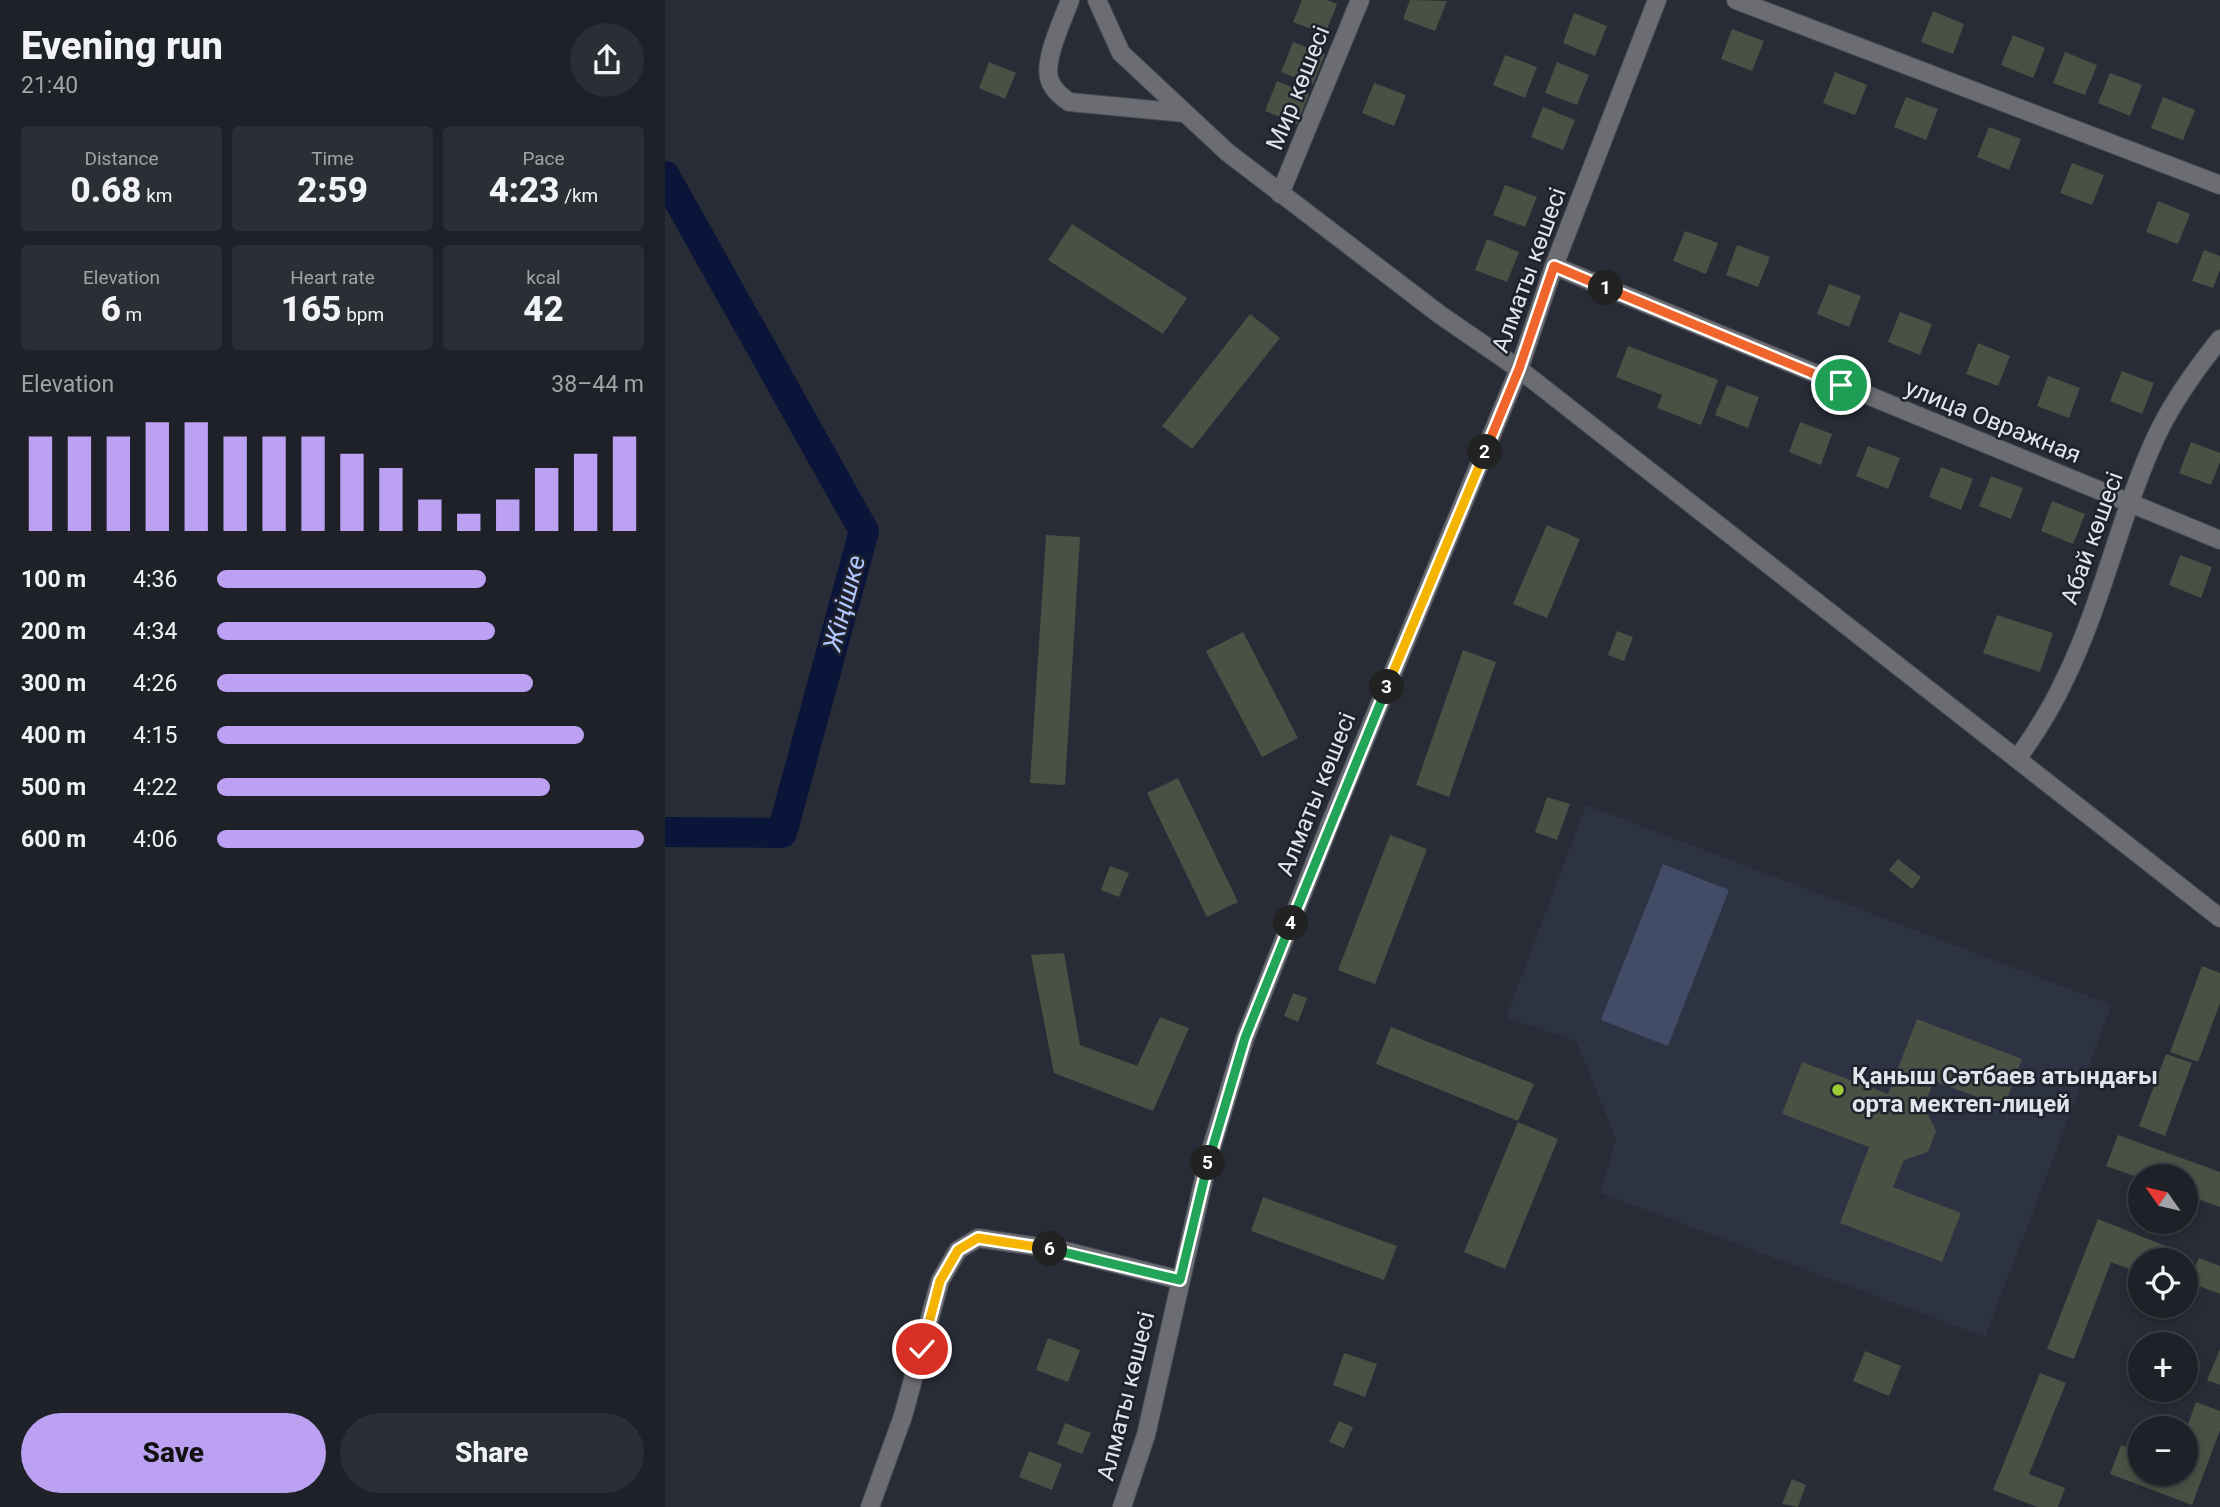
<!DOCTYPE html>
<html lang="en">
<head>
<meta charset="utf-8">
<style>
	:root { --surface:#1e2128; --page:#2b2e34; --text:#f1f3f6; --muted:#a1a3a8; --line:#3c3e45; --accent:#bca0f2 }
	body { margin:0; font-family:Roboto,sans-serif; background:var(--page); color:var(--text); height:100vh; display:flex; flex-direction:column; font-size:26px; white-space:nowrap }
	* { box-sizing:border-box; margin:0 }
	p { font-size:23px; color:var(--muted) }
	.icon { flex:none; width:38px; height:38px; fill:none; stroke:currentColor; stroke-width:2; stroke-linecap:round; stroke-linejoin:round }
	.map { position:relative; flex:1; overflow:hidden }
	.sheet { display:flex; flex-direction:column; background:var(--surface); width:665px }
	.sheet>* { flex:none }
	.needle { width:46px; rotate:304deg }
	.buttons { position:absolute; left:1463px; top:1164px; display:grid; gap:14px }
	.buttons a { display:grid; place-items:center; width:70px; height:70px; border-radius:50%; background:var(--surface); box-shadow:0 4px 10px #0003,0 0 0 2px var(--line); font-size:35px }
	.pin { position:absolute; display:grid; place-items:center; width:60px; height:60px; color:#fff; margin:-30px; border:4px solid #fff; border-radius:50%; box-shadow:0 2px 7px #0007 }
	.km { position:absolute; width:35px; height:35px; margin:-18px; border-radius:50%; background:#222; color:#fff; font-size:19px; line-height:35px; text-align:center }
	.round { display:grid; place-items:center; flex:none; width:74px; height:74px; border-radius:37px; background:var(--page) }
	.headline { display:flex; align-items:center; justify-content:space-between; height:119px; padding:0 21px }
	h1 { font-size:38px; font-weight:800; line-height:52px }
	.stats { display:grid; grid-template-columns:repeat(3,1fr); gap:10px; height:119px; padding:7px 21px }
	.stats div { display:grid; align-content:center; border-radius:7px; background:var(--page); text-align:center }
	.stats b { font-size:35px; font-weight:800 }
	.stats small { font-size:19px; font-weight:400 }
	.stats p { font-size:19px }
	.chart { height:196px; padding:14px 21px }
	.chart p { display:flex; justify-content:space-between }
	.chart svg { width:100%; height:126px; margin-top:7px; stroke:var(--accent); stroke-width:6 }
	.primary-button { display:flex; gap:14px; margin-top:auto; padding:14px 21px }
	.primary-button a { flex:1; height:80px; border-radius:42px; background:var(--accent); color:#111; font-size:28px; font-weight:800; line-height:80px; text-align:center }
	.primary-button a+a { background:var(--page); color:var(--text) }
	ul { padding:0 21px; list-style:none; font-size:23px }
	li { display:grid; grid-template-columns:112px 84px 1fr; align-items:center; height:52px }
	li i { height:18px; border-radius:9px; background:var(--accent) }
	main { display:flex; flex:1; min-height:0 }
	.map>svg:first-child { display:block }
	.built { fill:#2d3343 }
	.green { fill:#424c66 }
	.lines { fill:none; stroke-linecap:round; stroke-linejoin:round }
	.river { stroke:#0b1539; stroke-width:30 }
	.building { fill:#4b5044 }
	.minor-casing { stroke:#464953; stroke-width:20 }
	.minor { stroke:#6b6d72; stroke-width:18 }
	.split-1-casing { stroke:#fff; stroke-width:14 }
	.split-2-casing { stroke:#fff; stroke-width:14 }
	.split-3-casing { stroke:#fff; stroke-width:14 }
	.split-4-casing { stroke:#fff; stroke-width:14 }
	.split-5-casing { stroke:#fff; stroke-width:14 }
	.split-6-casing { stroke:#fff; stroke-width:14 }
	.split-7-casing { stroke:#fff; stroke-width:14 }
	.split-1 { stroke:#f0652b; stroke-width:9 }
	.split-2 { stroke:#f0652b; stroke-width:9 }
	.split-3 { stroke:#f5b400; stroke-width:9 }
	.split-4 { stroke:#22a559; stroke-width:9 }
	.split-5 { stroke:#22a559; stroke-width:9 }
	.split-6 { stroke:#22a559; stroke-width:9 }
	.split-7 { stroke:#f5b400; stroke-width:9 }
	.poi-dot { fill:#9cca32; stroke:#1e222c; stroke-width:2.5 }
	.labels { text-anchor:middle; stroke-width:5; stroke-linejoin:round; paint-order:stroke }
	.street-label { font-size:24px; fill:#e1e4eb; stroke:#1e222c }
	.poi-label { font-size:24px; font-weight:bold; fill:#e1e4eb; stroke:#1e222c; text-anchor:start }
	.water-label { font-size:26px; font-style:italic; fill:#b2c7ff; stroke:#1e222c }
</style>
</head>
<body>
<main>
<section class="sheet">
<div class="headline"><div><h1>Evening run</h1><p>21:40</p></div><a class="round"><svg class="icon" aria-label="share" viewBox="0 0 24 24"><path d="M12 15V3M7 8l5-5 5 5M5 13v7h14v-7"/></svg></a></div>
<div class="stats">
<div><p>Distance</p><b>0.68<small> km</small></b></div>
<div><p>Time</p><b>2:59</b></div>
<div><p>Pace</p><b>4:23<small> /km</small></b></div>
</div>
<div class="stats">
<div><p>Elevation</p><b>6<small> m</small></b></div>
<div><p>Heart rate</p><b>165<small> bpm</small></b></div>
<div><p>kcal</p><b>42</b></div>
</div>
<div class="chart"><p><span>Elevation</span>38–44 m</p>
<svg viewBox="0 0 160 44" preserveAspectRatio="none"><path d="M5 44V11M15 44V11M25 44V11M35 44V6M45 44V6M55 44V11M65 44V11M75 44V11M85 44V17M95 44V22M105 44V33M115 44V38M125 44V33M135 44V22M145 44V17M155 44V11"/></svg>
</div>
<ul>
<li><b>100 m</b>4:36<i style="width:63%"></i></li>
<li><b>200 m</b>4:34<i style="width:65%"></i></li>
<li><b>300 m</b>4:26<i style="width:74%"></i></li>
<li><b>400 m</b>4:15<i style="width:86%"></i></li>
<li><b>500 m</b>4:22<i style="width:78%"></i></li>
<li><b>600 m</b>4:06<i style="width:100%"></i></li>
</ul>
<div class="primary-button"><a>Save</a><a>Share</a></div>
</section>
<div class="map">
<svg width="1555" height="1507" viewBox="0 0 1555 1507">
	<rect width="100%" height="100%" fill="#282c36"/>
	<path class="built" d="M921,805l526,200 -127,332 -385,-144 16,-54 -40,-98 -70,-23z"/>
	<path class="green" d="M998,864l66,26 -61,156 -67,-26z"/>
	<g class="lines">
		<path class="river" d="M0,176l199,355 -82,302 -117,-1"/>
	</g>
	<path class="building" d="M637,0h25l10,4 -12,30 -32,-12z
		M745,0l37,1 -12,30 -32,-12z
		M1268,11l31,13 -11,30 -32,-12z
		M909,13l33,13 -12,30 -32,-13z
		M1067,29l32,12 -12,30 -31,-12z
		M1348,35l32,13 -12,30 -32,-13z
		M628,42l32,12 -12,30 -32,-12z
		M1400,52l32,13 -12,30 -32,-12z
		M840,55l32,12 -12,31 -32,-13z
		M324,62l27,11 -11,26 -26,-11z
		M892,62l32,13 -12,30 -32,-12z
		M1170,72l32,13 -12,30 -32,-12z
		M1445,73l32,12 -12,31 -32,-13z
		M612,81l32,13 -12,30 -32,-13z
		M709,83l32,12 -12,31 -32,-13z
		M1241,97l32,12 -12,31 -32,-13z
		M1498,97l32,13 -12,30 -32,-12z
		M878,107l32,13 -12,30 -32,-13z
		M1324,127l32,12 -12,31 -32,-13z
		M1407,163l32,12 -12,30 -32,-12z
		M840,185l32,12 -12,30 -32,-12z
		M1493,201l32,13 -12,30 -32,-12z
		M407,224l115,74 -24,36 -115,-74z
		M1020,231l33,12 -12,31 -33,-13z
		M822,239l32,13 -12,30 -32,-12z
		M1072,245l33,12 -12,30 -32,-12z
		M1539,250l16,6v14l-7,18 -21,-7z
		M1164,284l32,12 -12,31 -32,-13z
		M1235,312l32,12 -12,31 -32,-13z
		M585,314l30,24 -88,111 -30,-23z
		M1313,343l32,13 -12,30 -32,-12z
		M963,346l90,34 -17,45 -44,-17 5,-13 -46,-18z
		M1457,371l32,12 -12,31 -32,-13z
		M1383,376l32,12 -11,30 -32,-12z
		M1062,385l32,12 -11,31 -33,-13z
		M1135,422l32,12 -11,31 -32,-13z
		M1526,442l29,11v9l-9,23 -32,-12z
		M1203,446l32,12 -12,31 -32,-13z
		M1276,467l32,12 -12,31 -32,-13z
		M1326,476l32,12 -12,31 -32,-13z
		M1387,501l33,13 -12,30 -32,-13z
		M882,525l33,14 -33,79 -34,-14z
		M381,535l34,2 -15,248 -35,-2z
		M1515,555l32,12 -11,31 -32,-13z
		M1332,615l56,18 -13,39 -57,-19z
		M952,631l16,6 -9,24 -16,-6z
		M578,632l55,106 -36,19 -56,-106z
		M798,650l33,12 -47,135 -33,-12z
		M513,778l60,124 -31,15 -60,-124z
		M882,797l23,7 -13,36 -22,-8z
		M725,835l37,14 -52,135 -37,-14z
		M1233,859l23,18 -9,12 -23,-19z
		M445,866l19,7 -10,24 -18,-7z
		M399,953l16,92 57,21 23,-49 29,11 -36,83 -99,-38 -23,-118z
		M1537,966l18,7v30l-22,59 -28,-10z
		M628,993l14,5 -9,24 -14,-6z
		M1252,1019l105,40 -18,48 -70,-26 -10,25 12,25 -8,21 -24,8 -11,27 68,26 -19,49 -102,-39 29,-76 -87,-33 20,-52 86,32z
		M726,1027l143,57 -16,37 -142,-57z
		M1501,1054l26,9 -27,73 -26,-10z
		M853,1122l40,17 -53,130 -41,-17z
		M1453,1135l102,37v35l-34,-12v-19h-46v2l-34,-12z
		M598,1197l134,49 -13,34 -133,-49z
		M1433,1219l80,32 -3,9h-35v13l-29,-11 -37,97 -27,-10z
		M1534,1258l21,8v28l-31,-12z
		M383,1338l32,12 -12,32 -32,-12z
		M1555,1349v36l-13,-5z
		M1200,1351l36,15 -12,30 -36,-15z
		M679,1353l33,11 -12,33 -32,-12z
		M1375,1373l26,10 -37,91 36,14 -7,19h-21l-44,-17z
		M1531,1402l24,9v19l-28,75 -82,-31 11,-29 19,7v22h46v-44z
		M674,1421l14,6 -9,21 -15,-6z
		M400,1423l26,10 -9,21 -25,-10z
		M364,1451l33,13 -10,26 -33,-13z
		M1127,1479l14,6 -8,22 -16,-3z"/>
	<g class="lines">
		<g class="minor-casing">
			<path id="minor" d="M405,0c-7,20 -28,62 -20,81 4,10 11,15 19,21l116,11
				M432,0l24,53 106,99 212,162 80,55 701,549
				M1071,0l484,185
				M615,194l80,-194
				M889,266l666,274
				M1353,758c16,-23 32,-47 44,-73 40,-79 57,-168 94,-248 16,-35 40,-68 64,-98
				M205,1507l33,-91 37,-135 18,-31 20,-12 83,12 119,30
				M457,1507l24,-72 63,-279 36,-118 87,-219 187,-450 35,-103 103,-266"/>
		</g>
		<use href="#minor" class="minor"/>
	</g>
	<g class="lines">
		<g class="split-1-casing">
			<path id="split-1" d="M941,288l235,97"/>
		</g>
		<g class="split-2-casing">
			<path id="split-2" d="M820,452l34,-83 35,-103 52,22"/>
		</g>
		<g class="split-3-casing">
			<path id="split-3" d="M722,687l98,-235"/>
		</g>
		<g class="split-4-casing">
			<path id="split-4" d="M626,923l96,-236"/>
		</g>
		<g class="split-5-casing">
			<path id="split-5" d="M543,1163l37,-125 46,-115"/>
		</g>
		<g class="split-6-casing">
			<path id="split-6" d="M385,1249l130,31 28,-117"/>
		</g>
		<g class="split-7-casing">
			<path id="split-7" d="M257,1349l18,-68 18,-31 20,-12 72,11"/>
		</g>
		<use href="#split-1" class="split-1"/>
		<use href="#split-2" class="split-2"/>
		<use href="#split-3" class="split-3"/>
		<use href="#split-4" class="split-4"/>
		<use href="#split-5" class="split-5"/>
		<use href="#split-6" class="split-6"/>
		<use href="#split-7" class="split-7"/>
	</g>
	<circle class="poi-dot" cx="1173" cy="1090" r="7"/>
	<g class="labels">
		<g class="street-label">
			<text transform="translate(633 88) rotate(-68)" y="8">Мир көшесі</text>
			<text transform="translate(864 270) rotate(-70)" y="8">Алматы көшесі</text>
			<text transform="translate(1328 421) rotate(22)" y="8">улица Овражная</text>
			<text transform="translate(1427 538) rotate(-70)" y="8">Абай көшесі</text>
			<text transform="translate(651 794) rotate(-68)" y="8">Алматы көшесі</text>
			<text transform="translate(461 1396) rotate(-76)" y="8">Алматы көшесі</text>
		</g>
		<g class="poi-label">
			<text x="1187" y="1084">Қаныш Сәтбаев атындағы<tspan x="1187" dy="28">орта мектеп-лицей</tspan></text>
		</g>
		<g class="water-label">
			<text transform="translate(179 603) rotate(-75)" y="9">Жіңішке</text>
		</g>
	</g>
</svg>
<div class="buttons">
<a><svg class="needle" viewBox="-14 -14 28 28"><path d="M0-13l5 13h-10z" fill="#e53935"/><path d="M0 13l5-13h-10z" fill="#a1a3a8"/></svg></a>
<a><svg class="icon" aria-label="locate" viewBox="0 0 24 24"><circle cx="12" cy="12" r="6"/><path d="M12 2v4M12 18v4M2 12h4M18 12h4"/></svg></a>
<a>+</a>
<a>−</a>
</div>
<div class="pin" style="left:1176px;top:385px;background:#1e9e55"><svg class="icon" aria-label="arrive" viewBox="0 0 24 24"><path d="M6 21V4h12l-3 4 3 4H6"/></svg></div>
<div class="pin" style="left:257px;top:1349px;background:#d93025"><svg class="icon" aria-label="check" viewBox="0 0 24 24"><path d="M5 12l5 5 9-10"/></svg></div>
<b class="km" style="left:941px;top:288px">1</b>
<b class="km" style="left:820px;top:452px">2</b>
<b class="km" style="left:722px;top:687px">3</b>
<b class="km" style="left:626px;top:923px">4</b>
<b class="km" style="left:543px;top:1163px">5</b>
<b class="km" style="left:385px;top:1249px">6</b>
</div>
</main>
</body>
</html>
